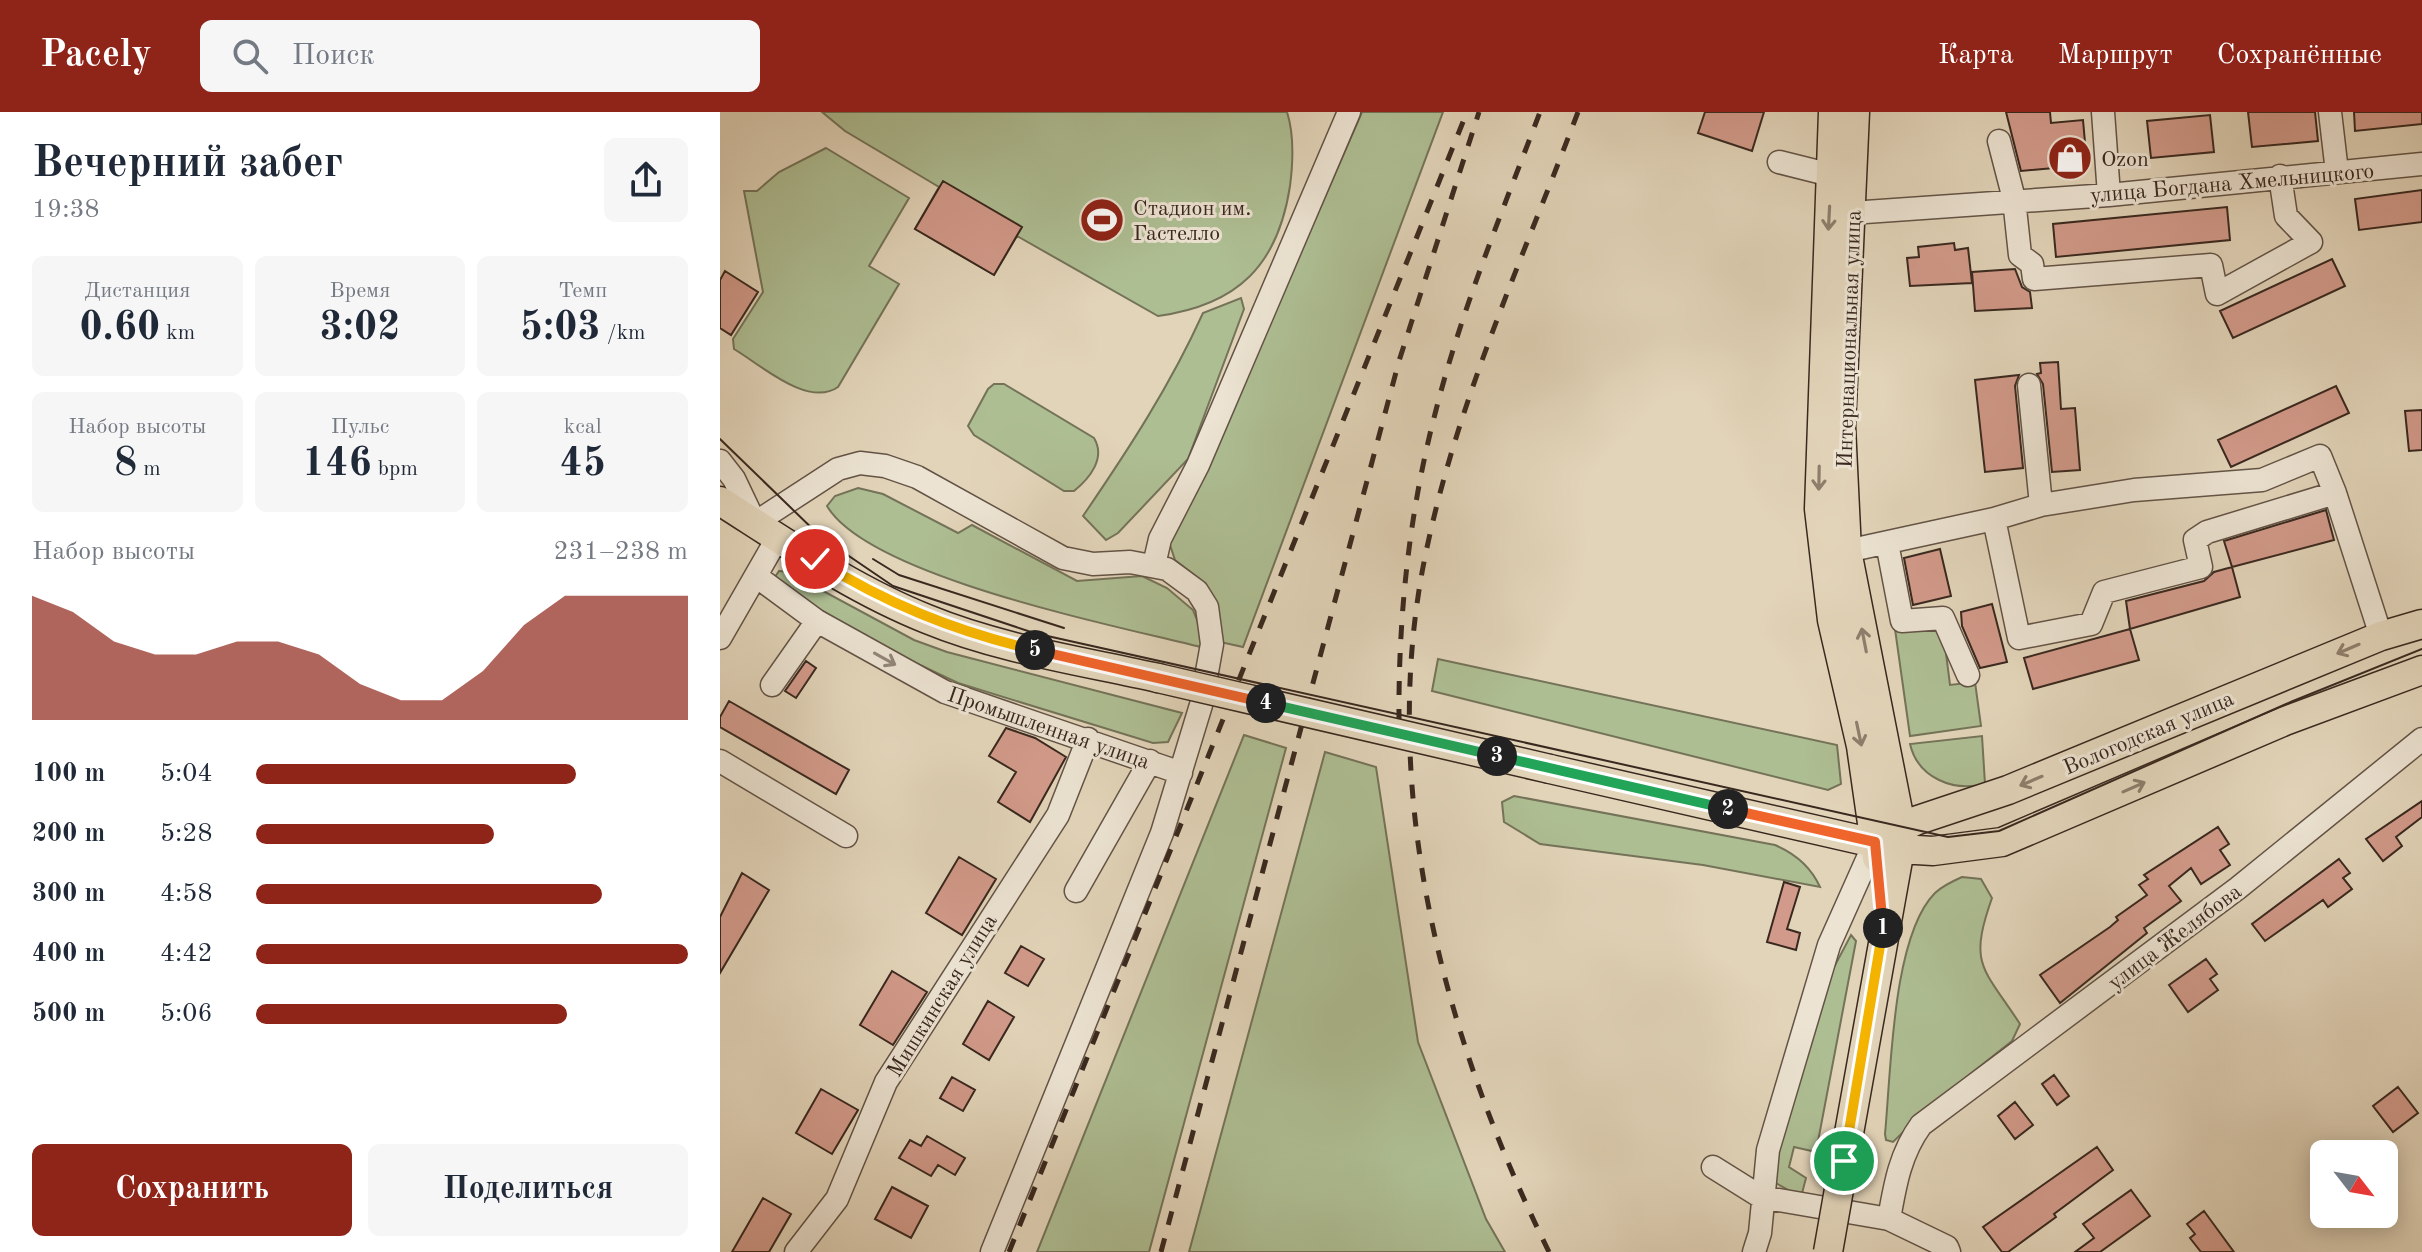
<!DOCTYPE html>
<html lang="ru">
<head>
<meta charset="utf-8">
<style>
	:root { --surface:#fff; --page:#f6f6f7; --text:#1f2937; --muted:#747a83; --accent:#8f2418 }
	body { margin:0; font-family:"Old Standard TT",serif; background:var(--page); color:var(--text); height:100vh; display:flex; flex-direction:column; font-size:30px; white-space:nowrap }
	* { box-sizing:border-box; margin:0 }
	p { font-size:26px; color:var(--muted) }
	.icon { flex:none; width:44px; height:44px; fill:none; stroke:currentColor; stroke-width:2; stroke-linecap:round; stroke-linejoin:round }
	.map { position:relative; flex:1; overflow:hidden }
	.details { display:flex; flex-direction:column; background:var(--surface); width:720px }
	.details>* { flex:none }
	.needle { width:52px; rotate:121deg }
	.fabs { position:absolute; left:1590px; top:1028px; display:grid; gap:16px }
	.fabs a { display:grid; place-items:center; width:88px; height:88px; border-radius:12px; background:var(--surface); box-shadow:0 4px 20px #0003; font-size:40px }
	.pin { position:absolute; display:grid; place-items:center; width:68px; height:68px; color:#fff; margin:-34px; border:4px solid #fff; border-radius:50%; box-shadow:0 2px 8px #0007 }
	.km { position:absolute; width:40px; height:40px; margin:-20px; border-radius:50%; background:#222; color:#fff; font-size:22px; line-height:40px; text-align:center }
	.round { display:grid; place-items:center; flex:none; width:84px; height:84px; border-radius:12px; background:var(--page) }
	.headline { display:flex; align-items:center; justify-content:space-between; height:136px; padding:0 32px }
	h1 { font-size:44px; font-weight:800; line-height:60px }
	.metrics { display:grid; grid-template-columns:repeat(3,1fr); gap:12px; height:136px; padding:8px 32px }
	.metrics div { display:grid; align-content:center; border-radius:12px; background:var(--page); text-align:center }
	.metrics b { font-size:40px; font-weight:800 }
	.metrics small { font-size:22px; font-weight:400 }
	.metrics p { font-size:22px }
	.chart { height:224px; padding:16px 32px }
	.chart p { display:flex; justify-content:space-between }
	.chart svg { width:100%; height:144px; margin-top:8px; fill:var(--accent); opacity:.7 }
	.button { display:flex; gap:16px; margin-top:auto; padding:16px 32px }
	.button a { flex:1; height:92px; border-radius:12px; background:var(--accent); color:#fff; font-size:32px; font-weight:800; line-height:92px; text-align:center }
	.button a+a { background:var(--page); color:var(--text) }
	ul { padding:0 32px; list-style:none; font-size:26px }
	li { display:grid; grid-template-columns:128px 96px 1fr; align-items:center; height:60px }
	li i { height:20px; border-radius:10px; background:var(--accent) }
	header { display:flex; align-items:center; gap:48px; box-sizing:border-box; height:112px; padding:0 40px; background:var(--accent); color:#fff }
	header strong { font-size:38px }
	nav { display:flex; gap:44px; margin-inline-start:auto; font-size:28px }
	.search { width:560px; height:72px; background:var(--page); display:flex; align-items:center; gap:20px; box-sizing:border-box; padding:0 28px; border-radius:12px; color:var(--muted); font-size:30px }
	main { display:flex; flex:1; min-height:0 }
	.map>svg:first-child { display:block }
	.green { fill:#aebe93; stroke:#747359; stroke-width:2 }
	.building { fill:#d29a8a; stroke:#39281f; stroke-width:2 }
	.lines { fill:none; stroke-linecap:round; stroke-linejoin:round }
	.minor-casing { stroke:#635346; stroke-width:25 }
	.major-casing { stroke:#39281f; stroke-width:31 }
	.minor { stroke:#ece3d2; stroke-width:22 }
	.major { stroke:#e2d4b9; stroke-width:28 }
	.tram { stroke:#39281f; stroke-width:2 }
	.rail { stroke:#39281f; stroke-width:5; stroke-dasharray:14 14; stroke-linecap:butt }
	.major-bridge-casing { stroke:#39281f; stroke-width:31; stroke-linecap:butt }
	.major-bridge { stroke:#e2d4b9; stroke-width:28 }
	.oneway { stroke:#8e7e6c }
	.oneway2 { stroke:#928678 }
	.split-1-casing { stroke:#fff; stroke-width:16 }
	.split-2-casing { stroke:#fff; stroke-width:16 }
	.split-3-casing { stroke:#fff; stroke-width:16 }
	.split-4-casing { stroke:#fff; stroke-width:16 }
	.split-5-casing { stroke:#fff; stroke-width:16 }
	.split-6-casing { stroke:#fff; stroke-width:16 }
	.split-1 { stroke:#f5b400; stroke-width:10 }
	.split-2 { stroke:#f0652b; stroke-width:10 }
	.split-3 { stroke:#22a559; stroke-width:10 }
	.split-4 { stroke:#22a559; stroke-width:10 }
	.split-5 { stroke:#f0652b; stroke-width:10 }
	.split-6 { stroke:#f5b400; stroke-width:10 }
	.labels { text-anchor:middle; stroke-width:6; stroke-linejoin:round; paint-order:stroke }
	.poi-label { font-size:22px; fill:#39281f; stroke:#ece3d2; text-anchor:start }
	.street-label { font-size:22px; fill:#39281f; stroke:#ece3d2 }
</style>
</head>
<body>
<header>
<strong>Pacely</strong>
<div class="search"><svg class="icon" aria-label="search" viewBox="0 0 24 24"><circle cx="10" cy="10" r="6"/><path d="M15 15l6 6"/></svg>Поиск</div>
<nav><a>Карта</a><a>Маршрут</a><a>Сохранённые</a></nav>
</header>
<main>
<section class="details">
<div class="headline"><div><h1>Вечерний забег</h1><p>19:38</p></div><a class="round"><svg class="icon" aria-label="share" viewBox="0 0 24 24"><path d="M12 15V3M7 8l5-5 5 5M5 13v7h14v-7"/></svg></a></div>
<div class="metrics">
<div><p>Дистанция</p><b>0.60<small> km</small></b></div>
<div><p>Время</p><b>3:02</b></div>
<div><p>Темп</p><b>5:03<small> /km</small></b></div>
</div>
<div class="metrics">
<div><p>Набор высоты</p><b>8<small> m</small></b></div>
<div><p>Пульс</p><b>146<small> bpm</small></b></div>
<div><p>kcal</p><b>45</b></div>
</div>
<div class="chart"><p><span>Набор высоты</span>231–238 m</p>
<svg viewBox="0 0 160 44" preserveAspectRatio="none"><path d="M0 44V6L10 11L20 20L30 24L40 24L50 20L60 20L70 24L80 33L90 38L100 38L110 29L120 15L130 6L140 6L150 6L160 6V44z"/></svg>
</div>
<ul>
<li><b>100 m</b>5:04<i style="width:74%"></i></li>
<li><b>200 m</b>5:28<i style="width:55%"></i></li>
<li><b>300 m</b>4:58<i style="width:80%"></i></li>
<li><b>400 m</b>4:42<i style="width:100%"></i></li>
<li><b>500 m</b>5:06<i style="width:72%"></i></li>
</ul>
<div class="button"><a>Сохранить</a><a>Поделиться</a></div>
</section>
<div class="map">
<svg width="1702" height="1140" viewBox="0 0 1702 1140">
	<rect width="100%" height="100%" fill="#e2d4b9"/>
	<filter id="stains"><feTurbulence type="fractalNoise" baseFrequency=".0025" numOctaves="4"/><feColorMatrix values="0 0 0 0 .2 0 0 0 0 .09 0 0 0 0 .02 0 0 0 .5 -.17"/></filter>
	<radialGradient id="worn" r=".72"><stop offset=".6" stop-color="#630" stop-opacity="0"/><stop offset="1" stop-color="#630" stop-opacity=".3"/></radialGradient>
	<path class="green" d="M102,0h465c7,22 6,51 3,74 -12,79 -52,119 -132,130l-141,-80 -23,39 -79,-46 24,-42 -94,-56z
		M642,0h81l-200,535 -23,-5 -19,-62 -26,-20 -7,-21 41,-76z
		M106,36l83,50 -40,68 30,18 -61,103c-30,21 -77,-22 -104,-38l-1,-10 30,-47 -19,-101h13l22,-19z
		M521,186l3,11 -56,150 -70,74 -12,7 -23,-24c45,-66 87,-130 120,-203z
		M274,272h10l90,54c12,20 -4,40 -20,53h-10l-90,-56 -6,-9 20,-37z
		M138,376l25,6 75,39 14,-8 105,56 65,-5 25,12 26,22 11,27 -4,10c-82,-21 -331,-70 -373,-141l8,-10z
		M59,459l9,1 126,68 33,12 235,61 -14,29 -15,1 -195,-60 -74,-35 -101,-61 -8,-10z
		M1222,510l8,63 25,-3 6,44 -71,10 -15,-107z
		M718,547l399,86 4,39 -13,6 -396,-99z
		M524,623l42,13 -137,504h-112z
		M1262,624l3,48c-32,8 -67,-6 -75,-40z
		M605,640l51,15 42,275 68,177 19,33h-316z
		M794,684l261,49c21,9 36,22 45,42l-117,-22 -163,-21 -36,-22 -2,-20z
		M1242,765l19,2 11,19c-24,68 -9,69 28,126l-8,17 -82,65 -37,36 -7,-2 -1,-6c6,-61 7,-198 50,-241 7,-7 18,-12 27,-16z
		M1131,823l5,6 -40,211 -22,-5 -5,20 17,11 -5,19 -31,-17 53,-192z"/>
	<path class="building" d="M985,0h59l-12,39 -54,-18z
		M1286,0h44l1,11 32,-3 4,45 -66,6z
		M1528,0h67l3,29 -66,6z
		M1634,0h68v12l-67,7z
		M1490,3l4,37 -63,6 -4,-37z
		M223,69l79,46 -28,48 -79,-46z
		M1702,78v32l-63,8 -4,-31z
		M1507,95l3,33 -174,17 -3,-33z
		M1234,131l1,7 13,-2 4,35 -62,3 -3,-28 12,-1 -1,-10z
		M1612,147l13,27 -112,52 -13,-27z
		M1295,157l7,18 8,5 2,16 -57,3 -3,-39z
		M5,159l33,21 -27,43 -11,-7v-48z
		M1338,250l3,47 14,-1 5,62 -28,2 -9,-88 -6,-10 4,-1 -1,-10z
		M1299,263l-4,11 8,82 -38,4 -10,-92z
		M1616,274l13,27 -118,54 -13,-27z
		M1702,298v40l-13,1 -4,-40z
		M1606,398l8,30 -102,27 -8,-26z
		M1220,437l11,47 -38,9 -9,-47z
		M1512,455l8,30 -110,32 -4,-28 78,-20 10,-9z
		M1272,492l15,58 -27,6 -18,-42 -1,-14z
		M1410,517l9,31 -106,29 -9,-31z
		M86,549l10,7 -20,30 -11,-7z
		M9,589l120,69 -13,24 -116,-67v-10z
		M286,616l29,10 31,19 -36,65 -32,-20 18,-30 -27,-16z
		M1702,689v16l-26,20 6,9 -19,15 -17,-22z
		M1498,715l11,17 -9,6 10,15 -29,19 -10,-16 -22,18 12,15 -37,27 3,5 -87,70 -20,-28 70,-48 8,-7 -2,-3 31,-22 -8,-10 9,-6 -4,-4z
		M239,745l37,22 -34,56 -36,-22z
		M1619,747l11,14 -7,5 9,11 -24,18 -5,-7 -58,41 -13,-17z
		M22,761l27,17 -49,83v-56z
		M1064,770l16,5 -13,42 13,4 -4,17 -29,-8z
		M301,834l23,13 -16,27 -23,-13z
		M1486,847l11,15 -7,5 8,11 -30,22 -19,-27z
		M172,859l35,21 -34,53 -33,-20z
		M268,889l26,16 -25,43 -26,-16z
		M1334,963l15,21 -12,9 -15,-21z
		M232,965l23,13 -12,21 -23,-13z
		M1678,975l20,26 -25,19 -20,-26z
		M101,977l37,21 -26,44 -36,-21z
		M1295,990l18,23 -18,14 -17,-23z
		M207,1024l38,22 -10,17 -17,-10 -7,11 -32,-18 11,-18 11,6z
		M1377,1035l16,23 -59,44 2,3 -48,35h-6l-19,-25z
		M172,1075l36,19 -17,32 -36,-19z
		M1411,1078l19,26 -50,36h-25l19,-14 -11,-14z
		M43,1086l28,16 -22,38h-37z
		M1484,1099l8,11 22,30h-33l-11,-14 5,-4 -8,-10z"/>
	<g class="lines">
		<g class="minor-casing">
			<path id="minor" d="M1383,0l6,83
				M1610,0l7,60
				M1279,29l15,58 6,56 12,9 2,15 177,-14 6,29 94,-52 -25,-26 -6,-40
				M1059,50l52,13
				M1131,101l258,-18 313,-31
				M1309,273l12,120
				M0,349l14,18 21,44 83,-54 22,-6 25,3 32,11 146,81 30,6 37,-2 37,7 30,22 10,16 5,37 -11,61 -39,128 -170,419
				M1274,407l47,-14 93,-15 128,-10 58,-24 15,37
				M1167,431l15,78 41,-3 25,57
				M1127,439l147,-32 25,119 72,-14 13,-32 97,-25 -6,-27 12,-8 128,-39 46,143
				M434,453l6,-26 38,-74 151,-353
				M36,464l61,45 128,71 236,81
				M0,526l58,-101
				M52,573l45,-64
				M0,649l126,75
				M356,779l74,-130
				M993,1055l48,30 128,22
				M76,1140l41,-53 49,-117 172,-267 30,-76
				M1034,1140l6,-19 8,-83 61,-205 46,-103
				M1229,1140l-2,-5 -58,-28c6,-34 11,-65 32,-94l317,-237 184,-149"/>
		</g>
		<g class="major-casing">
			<path id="major" d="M1113,0l-14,397 13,111 29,126 16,112
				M0,389c66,42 134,89 207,118 73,30 155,42 231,59
				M830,657l350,80 33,2 69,-9 283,-121 137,-51
				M1164,725l31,-16 93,-31 373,-154 41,-12
				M1124,1049l56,-312 1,-23 -54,-275 -6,-125 14,-314"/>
		</g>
		<use href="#minor" class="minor"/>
		<use href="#major" class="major"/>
		<path class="tram" d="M0,327l101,98 72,49 141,47 914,204 51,-6 294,-130 129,-52
			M153,447l26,16 165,53"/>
		<path class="rail" d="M679,611c-1,-105 10,-211 37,-313 26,-102 67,-200 104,-298
			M289,1140l458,-1140
			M441,1140l238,-891 80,-249
			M829,1140c-104,-211 -172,-460 -124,-695 31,-153 98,-299 153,-445"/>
		<g class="major-bridge-casing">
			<path id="major-bridge" d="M438,566l392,91
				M1108,1140l16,-91"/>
		</g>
		<use href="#major-bridge" class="major-bridge"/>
	</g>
	<defs><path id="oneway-shaft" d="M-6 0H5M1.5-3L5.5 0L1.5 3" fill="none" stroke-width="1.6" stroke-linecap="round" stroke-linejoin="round" transform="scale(2)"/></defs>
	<g class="oneway">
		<use href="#oneway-shaft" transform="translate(1109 106) rotate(93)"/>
		<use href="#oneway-shaft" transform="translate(1099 366) rotate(91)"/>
		<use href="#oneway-shaft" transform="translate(1144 528) rotate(-101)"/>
		<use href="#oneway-shaft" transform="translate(1628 537) rotate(157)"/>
		<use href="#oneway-shaft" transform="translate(1139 622) rotate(78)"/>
		<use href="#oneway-shaft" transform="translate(1311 669) rotate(157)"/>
		<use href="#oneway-shaft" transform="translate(1414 675) rotate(-24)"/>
	</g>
	<use class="oneway2" href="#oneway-shaft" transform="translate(165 547) rotate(29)"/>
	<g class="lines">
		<g class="split-1-casing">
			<path id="split-1" d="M1124,1049l39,-233"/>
		</g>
		<g class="split-2-casing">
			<path id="split-2" d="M1008,697l147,33 8,86"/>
		</g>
		<g class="split-3-casing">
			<path id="split-3" d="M777,644l231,53"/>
		</g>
		<g class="split-4-casing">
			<path id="split-4" d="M546,591l231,53"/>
		</g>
		<g class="split-5-casing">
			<path id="split-5" d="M315,538l231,53"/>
		</g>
		<g class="split-6-casing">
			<path id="split-6" d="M95,447c70,44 139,72 220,91"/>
		</g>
		<use href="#split-1" class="split-1"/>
		<use href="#split-2" class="split-2"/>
		<use href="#split-3" class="split-3"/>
		<use href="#split-4" class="split-4"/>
		<use href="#split-5" class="split-5"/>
		<use href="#split-6" class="split-6"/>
	</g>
	<defs>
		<g id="shop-disc" transform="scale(2.3)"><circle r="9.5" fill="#8f2418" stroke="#ece3d2"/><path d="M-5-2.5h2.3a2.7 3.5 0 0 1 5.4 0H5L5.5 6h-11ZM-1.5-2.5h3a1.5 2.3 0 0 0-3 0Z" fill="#fff"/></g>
		<g id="stadium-disc" transform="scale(2.3)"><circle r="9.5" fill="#8f2418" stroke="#ece3d2"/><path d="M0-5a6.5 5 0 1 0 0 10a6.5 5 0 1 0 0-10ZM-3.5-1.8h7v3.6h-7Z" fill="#fff"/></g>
	</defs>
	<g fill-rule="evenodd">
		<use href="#shop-disc" x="1350" y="46"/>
		<use href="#stadium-disc" x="382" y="108"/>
	</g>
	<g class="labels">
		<g class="poi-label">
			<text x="1381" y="54">Ozon</text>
			<text x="413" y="103">Стадион им.<tspan x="413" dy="25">Гастелло</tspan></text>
		</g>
		<g class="street-label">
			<text transform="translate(1512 70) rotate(-5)" y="8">улица Богдана Хмельницкого</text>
			<text transform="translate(1128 227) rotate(-88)" y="8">Интернациональная улица</text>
			<text transform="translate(329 615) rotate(19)" y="8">Промышленная улица</text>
			<text transform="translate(1428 620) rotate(-23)" y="8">Вологодская улица</text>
			<text transform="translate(1454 824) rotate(-37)" y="8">улица Желябова</text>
			<text transform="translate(221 883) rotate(-58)" y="8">Мишкинская улица</text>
		</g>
	</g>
	<rect width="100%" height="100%" filter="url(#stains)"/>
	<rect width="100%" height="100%" fill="url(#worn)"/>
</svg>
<div class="fabs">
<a><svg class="needle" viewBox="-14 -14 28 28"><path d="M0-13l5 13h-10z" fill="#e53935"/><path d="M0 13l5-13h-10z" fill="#747a83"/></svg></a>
</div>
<div class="pin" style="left:1124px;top:1049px;background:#1e9e55"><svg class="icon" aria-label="arrive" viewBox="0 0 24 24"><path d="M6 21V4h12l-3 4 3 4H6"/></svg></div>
<div class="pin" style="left:95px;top:447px;background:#d93025"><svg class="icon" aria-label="check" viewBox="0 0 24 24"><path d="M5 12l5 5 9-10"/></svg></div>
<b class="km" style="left:1163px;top:816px">1</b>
<b class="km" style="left:1008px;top:697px">2</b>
<b class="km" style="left:777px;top:644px">3</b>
<b class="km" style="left:546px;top:591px">4</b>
<b class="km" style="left:315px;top:538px">5</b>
</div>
</main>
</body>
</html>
